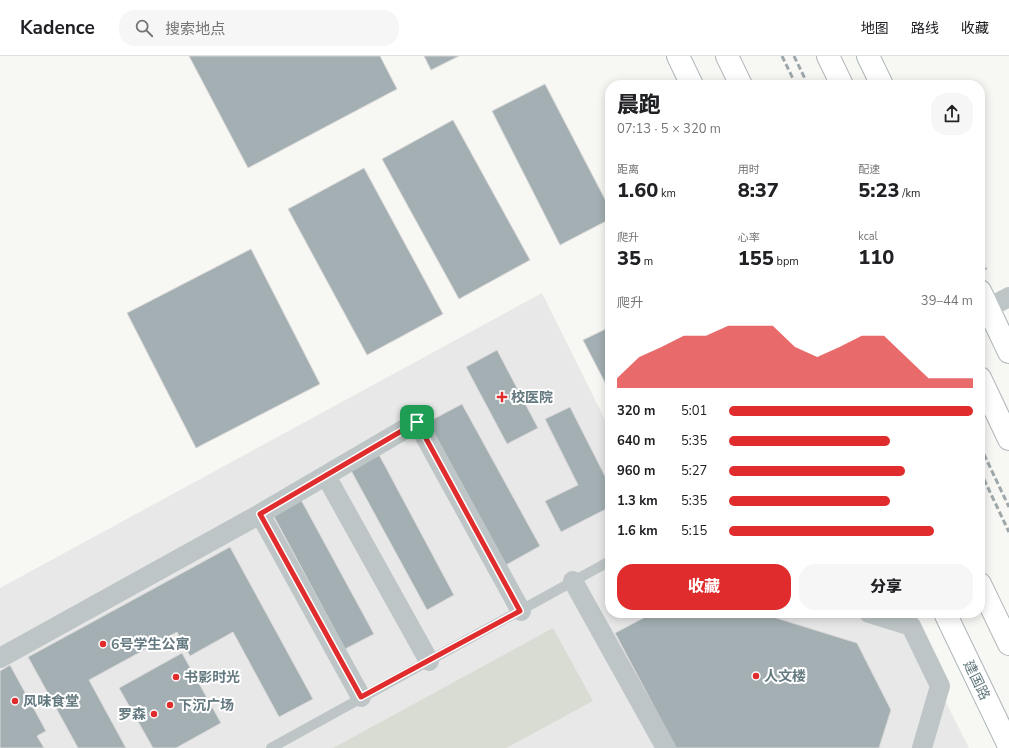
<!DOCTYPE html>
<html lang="zh">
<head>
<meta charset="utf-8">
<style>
	:root { --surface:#fff; --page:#f6f6f6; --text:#202124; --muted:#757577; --line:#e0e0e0; --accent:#e02c2c }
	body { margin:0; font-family:"Nunito Sans","Noto Sans SC",sans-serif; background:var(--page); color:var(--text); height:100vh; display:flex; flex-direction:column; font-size:15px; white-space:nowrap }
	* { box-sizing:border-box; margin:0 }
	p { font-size:13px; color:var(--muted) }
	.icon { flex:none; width:22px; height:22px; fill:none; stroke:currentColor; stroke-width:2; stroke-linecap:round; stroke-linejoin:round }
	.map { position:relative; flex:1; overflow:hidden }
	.drawer { position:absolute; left:605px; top:24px; width:380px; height:538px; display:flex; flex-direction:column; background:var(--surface); border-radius:16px; box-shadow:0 2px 10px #0003 }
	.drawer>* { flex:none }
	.pin { position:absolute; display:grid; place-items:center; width:34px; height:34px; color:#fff; margin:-17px; border-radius:8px; box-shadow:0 2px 6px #0006 }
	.round { display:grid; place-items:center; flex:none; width:42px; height:42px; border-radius:16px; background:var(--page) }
	.head { display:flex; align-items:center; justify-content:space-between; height:68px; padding:0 12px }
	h1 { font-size:22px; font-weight:800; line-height:30px }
	.metrics { display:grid; grid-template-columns:repeat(3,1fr); gap:6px; height:68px; padding:4px 12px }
	.metrics div { display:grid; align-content:center }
	.metrics b { font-size:20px; font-weight:800 }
	.metrics small { font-size:11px; font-weight:400 }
	.metrics p { font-size:11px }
	.chart { height:112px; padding:8px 12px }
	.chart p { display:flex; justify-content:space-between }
	.chart svg { width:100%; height:72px; margin-top:4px; fill:var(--accent); opacity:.7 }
	.primary-button { display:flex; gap:8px; margin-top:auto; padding:8px 12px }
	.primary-button a { flex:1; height:46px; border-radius:16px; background:var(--accent); color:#fff; font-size:16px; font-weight:800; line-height:46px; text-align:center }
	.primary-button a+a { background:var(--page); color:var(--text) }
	ul { padding:0 12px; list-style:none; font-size:13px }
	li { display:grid; grid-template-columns:64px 48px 1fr; align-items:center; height:30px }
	li i { height:10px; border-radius:5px; background:var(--accent) }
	header { display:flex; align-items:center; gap:24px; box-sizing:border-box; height:56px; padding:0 20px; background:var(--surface); border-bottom:1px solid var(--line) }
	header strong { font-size:19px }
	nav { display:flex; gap:22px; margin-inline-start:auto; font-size:14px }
	.search { width:280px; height:36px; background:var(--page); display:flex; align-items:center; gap:10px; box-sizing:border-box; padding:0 14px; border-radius:16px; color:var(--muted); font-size:15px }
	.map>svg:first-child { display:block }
	.built { fill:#e8e8e8 }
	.green { fill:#d8dcd3 }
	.building { fill:#a3afb2; stroke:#d9d8d7 }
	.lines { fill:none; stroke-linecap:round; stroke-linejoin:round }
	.secondary-casing { stroke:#aeb7ba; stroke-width:24 }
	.highway-casing { stroke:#b2b8ba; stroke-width:24 }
	.path { stroke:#b9bdbf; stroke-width:2.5; stroke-dasharray:2 2; stroke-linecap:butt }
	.lane { stroke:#bec5c7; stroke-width:10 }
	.street { stroke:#bec5c7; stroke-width:20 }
	.secondary { stroke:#fff; stroke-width:22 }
	.highway { stroke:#fff; stroke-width:22 }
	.rail { stroke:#9ea8ab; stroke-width:3; stroke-dasharray:6 3; stroke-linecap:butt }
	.route-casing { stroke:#fff; stroke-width:8 }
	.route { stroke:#e02c2c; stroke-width:5 }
	.poi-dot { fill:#e02c2c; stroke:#fff; stroke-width:1.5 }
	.labels { text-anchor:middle; stroke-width:4; stroke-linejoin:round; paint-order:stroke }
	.poi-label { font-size:14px; font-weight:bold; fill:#63797f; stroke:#fff; text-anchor:start }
	.street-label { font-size:14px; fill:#63797f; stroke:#fff }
</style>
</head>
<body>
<header>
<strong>Kadence</strong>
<div class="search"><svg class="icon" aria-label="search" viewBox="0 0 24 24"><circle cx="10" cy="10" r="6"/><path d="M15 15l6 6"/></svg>搜索地点</div>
<nav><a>地图</a><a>路线</a><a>收藏</a></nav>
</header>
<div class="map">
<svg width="1009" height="692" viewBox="0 0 1009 692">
	<rect width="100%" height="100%" fill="#f7f7f4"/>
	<path class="built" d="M542,237l68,137v183h291l68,135h-969v-160z"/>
	<path class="green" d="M553,572l40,73 -87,47h-173z"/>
	<path class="building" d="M189,0h191l17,33 -149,79z
		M424,0h35l-28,14z
		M545,28l65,125v10l-50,26 -68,-134z
		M453,64l77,140 -71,39 -77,-140z
		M364,112l79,146 -76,41 -79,-146z
		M251,193l69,135 -124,64 -69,-135z
		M610,271v65l-27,-52z
		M497,294l41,78 -31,16 -41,-77z
		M462,348l78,142 -34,19 -78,-143z
		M570,351l40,79v21l-49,25 -16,-31 33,-16 -33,-66z
		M376,393l78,146 -27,15 -79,-145z
		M299,440l75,138 -29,15 -74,-138z
		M230,491l83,152 -34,18 -46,-85 -43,24 -13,-24 -88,48 37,68h-48l-50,-91z
		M653,557h107l97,30 34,67 -12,38h-203l-61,-115z
		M182,597l39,70 -45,25h-23l-34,-60z
		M10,609l36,66 -9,5 7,12h-44v-77z"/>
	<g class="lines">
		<g class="secondary-casing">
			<path id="secondary" d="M678,0l14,29
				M868,0l14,29
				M980,235l29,61
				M945,557l64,133"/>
		</g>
		<g class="highway-casing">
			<path id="highway" d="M727,0l14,29
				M828,0l14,29
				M980,322l29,61
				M980,528l29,60"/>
		</g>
		<path class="path" d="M980,201l7,14"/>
		<path class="lane" d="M271,692l339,-187"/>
		<path class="street" d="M988,252l21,-11
			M326,420l103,185
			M260,458l101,183
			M573,525l93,167
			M869,557l42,13 29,60 -18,62
			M0,602l260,-144 157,-92 104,189"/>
		<use href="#secondary" class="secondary"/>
		<use href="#highway" class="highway"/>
		<path class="rail" d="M782,0l14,29
			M794,0l14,29
			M980,390l29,61
			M980,415l29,61"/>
	</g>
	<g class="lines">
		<g class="route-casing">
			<path id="route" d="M417,366l103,189 -159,86 -101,-183z"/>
		</g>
		<use href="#route" class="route"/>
	</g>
	<g class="poi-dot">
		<path d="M500 335h4v4h4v4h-4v4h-4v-4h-4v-4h4z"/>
		<circle cx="103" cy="588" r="4"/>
		<circle cx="756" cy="620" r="4"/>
		<circle cx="176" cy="621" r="4"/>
		<circle cx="15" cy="645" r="4"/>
		<circle cx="170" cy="649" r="4"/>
		<circle cx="154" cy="658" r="4"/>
	</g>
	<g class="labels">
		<g class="poi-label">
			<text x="511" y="346">校医院</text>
			<text x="111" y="593">6号学生公寓</text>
			<text x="764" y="625">人文楼</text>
			<text x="184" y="626">书影时光</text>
			<text x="23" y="650">风味食堂</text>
			<text x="178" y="654">下沉广场</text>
			<text x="146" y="663" text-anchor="end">罗森</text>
		</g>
		<g class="street-label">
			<text transform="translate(977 624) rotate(64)" y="5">建国路</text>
		</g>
	</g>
</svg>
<div class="pin" style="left:417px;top:366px;background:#1e9e55"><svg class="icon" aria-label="arrive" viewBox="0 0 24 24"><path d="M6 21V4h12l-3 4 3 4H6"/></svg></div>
<section class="drawer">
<div class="head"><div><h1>晨跑</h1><p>07:13 · 5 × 320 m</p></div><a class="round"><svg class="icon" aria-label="share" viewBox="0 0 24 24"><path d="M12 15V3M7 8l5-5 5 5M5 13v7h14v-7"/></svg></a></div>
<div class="metrics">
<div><p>距离</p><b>1.60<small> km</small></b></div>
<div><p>用时</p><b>8:37</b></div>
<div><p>配速</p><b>5:23<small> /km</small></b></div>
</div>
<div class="metrics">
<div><p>爬升</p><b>35<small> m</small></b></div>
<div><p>心率</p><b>155<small> bpm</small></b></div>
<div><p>kcal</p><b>110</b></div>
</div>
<div class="chart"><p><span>爬升</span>39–44 m</p>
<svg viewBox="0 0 160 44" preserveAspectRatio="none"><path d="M0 44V38L10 25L20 19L30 12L40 12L50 6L60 6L70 6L80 19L90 25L100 19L110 12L120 12L130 25L140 38L150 38L160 38V44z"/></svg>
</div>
<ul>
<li><b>320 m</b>5:01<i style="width:100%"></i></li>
<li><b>640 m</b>5:35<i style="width:66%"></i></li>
<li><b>960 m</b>5:27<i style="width:72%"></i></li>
<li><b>1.3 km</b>5:35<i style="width:66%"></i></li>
<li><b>1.6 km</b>5:15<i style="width:84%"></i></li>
</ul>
<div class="primary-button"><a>收藏</a><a>分享</a></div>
</section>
</div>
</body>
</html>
